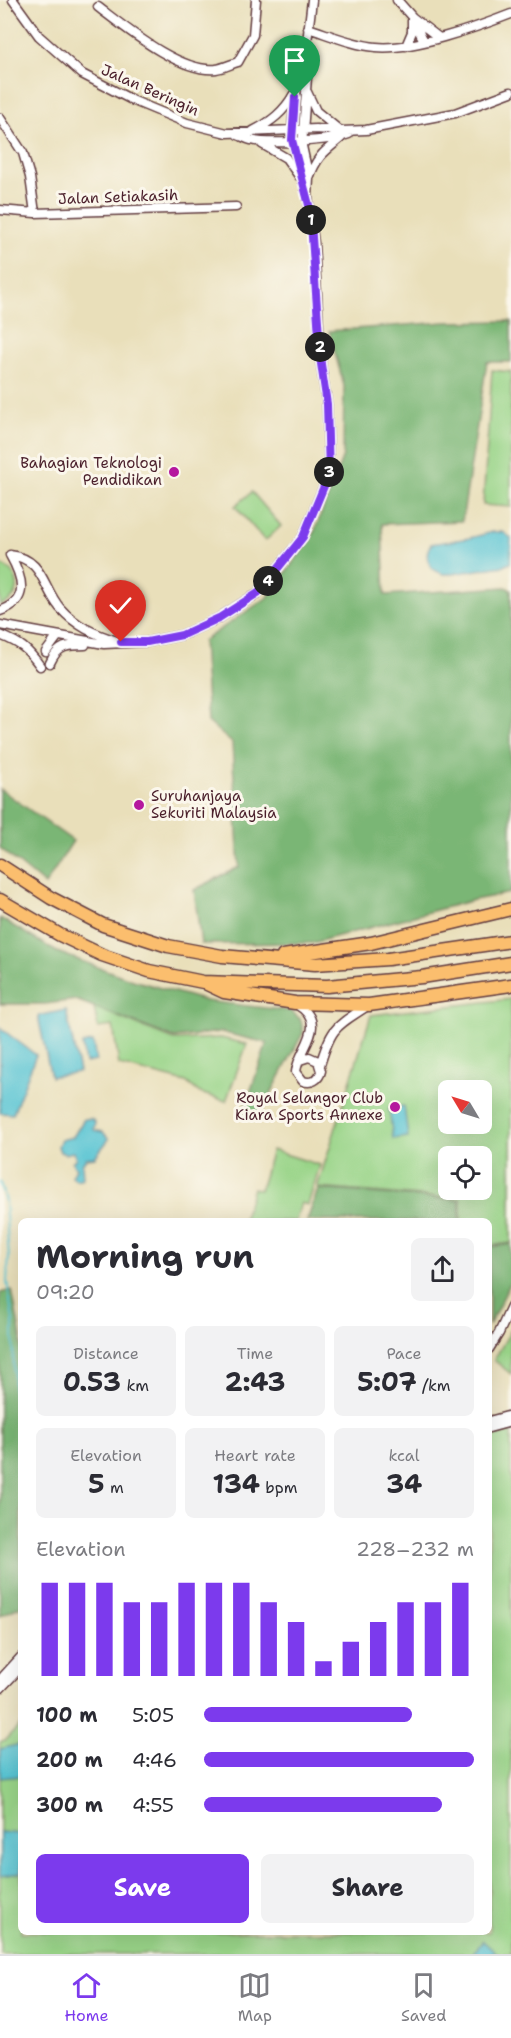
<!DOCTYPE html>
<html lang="en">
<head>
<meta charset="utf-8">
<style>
	:root { --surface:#fff; --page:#f2f2f3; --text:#2b2b33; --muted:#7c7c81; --line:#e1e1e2; --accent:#7c3aed }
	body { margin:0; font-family:"Shantell Sans",sans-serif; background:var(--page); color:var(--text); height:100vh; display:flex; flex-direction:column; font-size:22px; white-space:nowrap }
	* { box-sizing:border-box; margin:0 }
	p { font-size:20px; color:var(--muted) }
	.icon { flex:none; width:33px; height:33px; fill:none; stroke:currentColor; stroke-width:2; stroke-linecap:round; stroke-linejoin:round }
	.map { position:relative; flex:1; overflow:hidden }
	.drawer { position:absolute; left:18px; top:1218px; width:474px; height:717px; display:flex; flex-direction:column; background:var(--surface); border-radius:9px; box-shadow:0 6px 24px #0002 }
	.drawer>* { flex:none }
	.needle { width:39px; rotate:308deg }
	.tools { position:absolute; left:438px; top:1080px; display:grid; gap:12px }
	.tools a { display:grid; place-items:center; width:54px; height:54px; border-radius:9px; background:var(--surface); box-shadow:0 6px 24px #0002; font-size:30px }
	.pin { position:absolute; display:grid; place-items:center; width:51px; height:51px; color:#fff; margin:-62px -26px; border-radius:50% 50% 50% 0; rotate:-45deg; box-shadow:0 0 6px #0007 }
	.pin .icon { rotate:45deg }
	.km { position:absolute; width:30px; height:30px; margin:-15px; border-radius:50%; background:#222; color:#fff; font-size:16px; line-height:30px; text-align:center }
	.round { display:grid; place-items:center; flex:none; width:63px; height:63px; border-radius:9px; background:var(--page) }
	.summary { display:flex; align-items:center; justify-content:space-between; height:102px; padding:0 18px }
	h1 { font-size:33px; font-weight:700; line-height:45px }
	.figures { display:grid; grid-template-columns:repeat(3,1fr); gap:9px; height:102px; padding:6px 18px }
	.figures div { display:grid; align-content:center; border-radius:9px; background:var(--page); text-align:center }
	.figures b { font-size:26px; font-weight:700 }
	.figures small { font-size:16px; font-weight:400 }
	.figures p { font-size:16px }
	.chart { height:168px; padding:12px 18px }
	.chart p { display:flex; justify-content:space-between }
	.chart svg { width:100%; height:108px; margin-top:6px; stroke:var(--accent); stroke-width:6 }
	.button { display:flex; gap:12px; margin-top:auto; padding:12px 18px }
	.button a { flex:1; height:69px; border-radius:9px; background:var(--accent); color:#fff; font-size:24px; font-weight:700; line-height:69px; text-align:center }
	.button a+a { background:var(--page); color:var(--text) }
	ul { padding:0 18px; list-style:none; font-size:20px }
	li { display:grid; grid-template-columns:96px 72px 1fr; align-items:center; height:45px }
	li i { height:15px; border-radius:8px; background:var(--accent) }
	.menu { display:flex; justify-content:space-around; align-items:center; height:84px; border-top:2px solid var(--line); background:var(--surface); font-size:16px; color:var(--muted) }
	.menu a { display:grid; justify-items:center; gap:3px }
	.menu .on { color:var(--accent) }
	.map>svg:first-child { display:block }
	.green { fill:#99d488; stroke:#727a5a; stroke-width:1.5; fill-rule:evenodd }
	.forest { fill:#7ab674; stroke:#626a50; stroke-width:1.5 }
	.water { fill:#59c4d3; stroke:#52727f; stroke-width:1.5 }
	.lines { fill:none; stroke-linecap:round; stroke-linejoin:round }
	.stream { stroke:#59c4d3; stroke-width:2 }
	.minor-casing { stroke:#623c40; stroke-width:11 }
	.highway-casing { stroke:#623c40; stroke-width:15 }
	.minor { stroke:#fff; stroke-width:8 }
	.highway { stroke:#fbbe6e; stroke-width:12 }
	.route-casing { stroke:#fff; stroke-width:12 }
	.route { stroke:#7c3aed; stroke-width:8 }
	.poi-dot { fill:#b5179e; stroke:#fbf7ec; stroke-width:2 }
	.labels { text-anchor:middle; stroke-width:6; stroke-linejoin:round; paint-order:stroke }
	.street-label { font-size:15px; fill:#4a1f2b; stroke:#fbf7ec }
	.poi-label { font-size:15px; fill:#4a1f2b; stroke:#fbf7ec; text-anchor:end }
</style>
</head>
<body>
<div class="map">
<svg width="511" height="1954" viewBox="0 0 511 1954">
	<rect width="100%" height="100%" fill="#fbf7ec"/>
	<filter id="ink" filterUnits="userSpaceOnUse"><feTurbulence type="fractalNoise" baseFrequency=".0167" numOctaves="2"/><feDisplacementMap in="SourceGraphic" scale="12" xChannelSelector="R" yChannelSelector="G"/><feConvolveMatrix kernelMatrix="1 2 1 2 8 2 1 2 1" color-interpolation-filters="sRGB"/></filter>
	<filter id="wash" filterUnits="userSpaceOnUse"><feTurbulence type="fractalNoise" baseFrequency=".008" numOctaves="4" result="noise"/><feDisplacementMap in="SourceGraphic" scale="24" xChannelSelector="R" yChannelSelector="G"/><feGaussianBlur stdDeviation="1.35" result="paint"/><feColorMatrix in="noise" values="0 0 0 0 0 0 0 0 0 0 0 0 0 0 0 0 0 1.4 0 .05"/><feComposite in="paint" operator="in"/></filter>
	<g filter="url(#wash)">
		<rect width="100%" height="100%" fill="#e9dfba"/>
		<path class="green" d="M492,370l19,2v135l-28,-2z
			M252,492l29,34 -16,15 -30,-35z
			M0,564c21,9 25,34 0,41z
			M511,999v244l-22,3v-25h-28v-22l-144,-11 54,-173zM448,1090h34v34h-34zM448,1156h34v34h-34z
			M94,1007l80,33 47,-2 26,6 -21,57 -26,-8 -14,-11 -67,-17 -6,-39 -15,2z
			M272,1150l48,15 -12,40 -7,-2 -5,18h-53l10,-33 7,2z
			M511,1330v44l-17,-14z
			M511,1432v522h-511v-212l7,-3 14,-15v208h468v-494z"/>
		<path class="forest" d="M511,321v41h-24l-25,159 -80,3 3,71 121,-8 5,3v303l-37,7 -162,43 -111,1 -7,-54 45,-23 -7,-124 -24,-21 -5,-81 65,-44 45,-62 30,-79 1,-70 -15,-55 116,-9z
			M0,789l73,52 -28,44 -45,-37z
			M0,918l57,34 76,28 73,21 85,10 10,9 2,13 -45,85 -15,-5 24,-70 -47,-11 -46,6 -98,-38 -31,4h-45z
			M318,1189l142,11v21h-153z
			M511,1244v38l-22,43v-78z
			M12,1290l9,47v269l-21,10v-323z"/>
		<path class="water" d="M493,532h10l8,6 -1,25 -7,3 -51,8h-9l-11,-5c-5,-9 -7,-16 -1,-25l39,-6z
			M66,1010l13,62 -28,5 -13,-61z
			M0,1028l36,27 -23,59 -13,-1z
			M93,1042l3,19 -11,2 -3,-19z
			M404,1106l4,31 -15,2 -4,-31z
			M84,1119h7l4,3 -1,8 9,2 6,7 -14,18 -9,1 -4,6 1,14 -7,2 -4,-4 4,-8 -4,-6 4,-4 -3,-6 -8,2 -5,-2 -2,-6 3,-6 12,-3z
			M21,1744v32l-21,2v-29z
			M0,1832l21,2v39l-21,3z
			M483,1941l14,13h-25z"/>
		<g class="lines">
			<path class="stream" d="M0,1182l5,19 4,56 -2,24 6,40 1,74 7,45"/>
		</g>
	</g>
	<g filter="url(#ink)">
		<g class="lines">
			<g class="minor-casing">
				<path id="minor" d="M13,0l26,36 43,38 52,27 53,22 40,10 89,-4 26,2 24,-1 89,-17 56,-21
					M397,0l15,17 26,20
					M98,7c28,21 82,66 118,62 7,-1 15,-5 22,-7l15,-27 3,-35
					M413,20l11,21
					M308,28c22,7 45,17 68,19 34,4 102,-20 135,-33
					M406,46l6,-14v-15
					M307,92l9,19 22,18
					M0,118l23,35 7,24 5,36
					M253,131c18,-9 31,-19 41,-37
					M238,135c4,1 8,4 13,5 18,5 81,1 98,-6
					M262,144l24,14 13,18
					M309,178c8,-22 15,-26 32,-40
					M306,191l-14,-51v-10l3,-33 10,-38 7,-59
					M0,210l35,3 201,-6
					M10,555c34,4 32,32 50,53 16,18 34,26 57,33
					M0,611c30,-10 23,-33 10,-56
					M0,625l104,19 43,-2 35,-7 37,-17 39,-25 45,-56 26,-63 -2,-70 -6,-40 -7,-121 -6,-46 1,-19 -7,-32 5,-69 -2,-18
					M0,635c20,8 28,14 40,31
					M46,652l12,-16
					M50,663c8,-18 18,-18 35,-18
					M296,1004c35,21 2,44 0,68l7,9c8,3 16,-1 18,-10l-3,-10 -9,-4 -9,3
					M320,1065c12,-40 16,-38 49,-60
					M489,1349l10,-16 12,-26
					M489,1421l22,-6
					M489,1428l22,-6
					M0,1680l21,-23
					M0,1689l21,-22"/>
			</g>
			<g class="highway-casing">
				<path id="highway" d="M0,865l51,33 52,27 65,21 54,10 93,8 73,-5 123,-18
					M0,900l60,35 42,20 47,16 54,11 124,4 95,-9 89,-14
					M283,956l88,-13 140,-34
					M207,984l17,8 71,11 74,2 142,-20"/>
			</g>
			<use href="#minor" class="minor"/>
			<use href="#highway" class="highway"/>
		</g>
	</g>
	<g class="lines" filter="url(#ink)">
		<g class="route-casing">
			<path id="route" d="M121,642h26l35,-7 37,-17 39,-25 45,-56 26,-63 -2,-70 -6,-40 -11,-155 -18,-69 3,-43"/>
		</g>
		<use href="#route" class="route"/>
	</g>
	<g class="poi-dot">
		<circle cx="174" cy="472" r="6"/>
		<circle cx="139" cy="805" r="6"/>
		<circle cx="395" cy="1107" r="6"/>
	</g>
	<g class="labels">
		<g class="street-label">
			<text transform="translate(150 90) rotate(24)" y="5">Jalan Beringin</text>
			<text transform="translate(118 197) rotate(-2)" y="5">Jalan Setiakasih</text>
		</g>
		<g class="poi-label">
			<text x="162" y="468">Bahagian Teknologi<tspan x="162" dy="17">Pendidikan</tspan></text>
			<text x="151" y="801" text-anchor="start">Suruhanjaya<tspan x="151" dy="17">Sekuriti Malaysia</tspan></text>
			<text x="383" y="1103">Royal Selangor Club<tspan x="383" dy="17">Kiara Sports Annexe</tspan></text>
		</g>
	</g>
</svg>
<div class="tools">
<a><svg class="needle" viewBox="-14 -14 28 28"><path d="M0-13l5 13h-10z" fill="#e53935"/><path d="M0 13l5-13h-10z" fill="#7c7c81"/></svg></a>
<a><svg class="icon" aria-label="locate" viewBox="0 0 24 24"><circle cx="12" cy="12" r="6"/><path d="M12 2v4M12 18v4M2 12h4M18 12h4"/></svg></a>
</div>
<div class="pin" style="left:295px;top:97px;background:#1e9e55"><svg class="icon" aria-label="arrive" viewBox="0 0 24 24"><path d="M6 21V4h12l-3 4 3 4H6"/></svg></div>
<div class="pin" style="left:121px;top:642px;background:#d93025"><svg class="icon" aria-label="check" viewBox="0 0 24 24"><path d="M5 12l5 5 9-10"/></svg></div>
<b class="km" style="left:311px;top:220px">1</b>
<b class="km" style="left:320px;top:347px">2</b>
<b class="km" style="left:329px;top:472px">3</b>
<b class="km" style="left:268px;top:581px">4</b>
<section class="drawer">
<div class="summary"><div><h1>Morning run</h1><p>09:20</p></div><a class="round"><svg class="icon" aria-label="share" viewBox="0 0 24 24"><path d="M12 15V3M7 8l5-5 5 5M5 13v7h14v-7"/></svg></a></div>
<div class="figures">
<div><p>Distance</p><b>0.53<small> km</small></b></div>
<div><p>Time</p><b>2:43</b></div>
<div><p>Pace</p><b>5:07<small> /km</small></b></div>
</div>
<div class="figures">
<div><p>Elevation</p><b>5<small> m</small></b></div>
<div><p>Heart rate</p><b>134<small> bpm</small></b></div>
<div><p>kcal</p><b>34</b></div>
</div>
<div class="chart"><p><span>Elevation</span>228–232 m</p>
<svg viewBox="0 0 160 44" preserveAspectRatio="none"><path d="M5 44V6M15 44V6M25 44V6M35 44V14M45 44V14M55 44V6M65 44V6M75 44V6M85 44V14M95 44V22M105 44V38M115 44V30M125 44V22M135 44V14M145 44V14M155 44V6"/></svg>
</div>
<ul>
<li><b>100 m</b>5:05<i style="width:77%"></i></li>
<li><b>200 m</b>4:46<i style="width:100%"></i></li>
<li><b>300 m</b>4:55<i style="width:88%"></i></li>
</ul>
<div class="button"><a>Save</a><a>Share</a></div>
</section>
</div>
<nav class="menu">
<a class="on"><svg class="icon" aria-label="home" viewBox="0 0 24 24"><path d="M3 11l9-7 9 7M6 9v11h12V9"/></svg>Home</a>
<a><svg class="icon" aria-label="map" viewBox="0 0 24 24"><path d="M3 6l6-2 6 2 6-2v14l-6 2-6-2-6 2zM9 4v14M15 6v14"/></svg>Map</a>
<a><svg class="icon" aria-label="saved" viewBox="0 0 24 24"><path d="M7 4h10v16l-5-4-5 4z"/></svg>Saved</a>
</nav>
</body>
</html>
